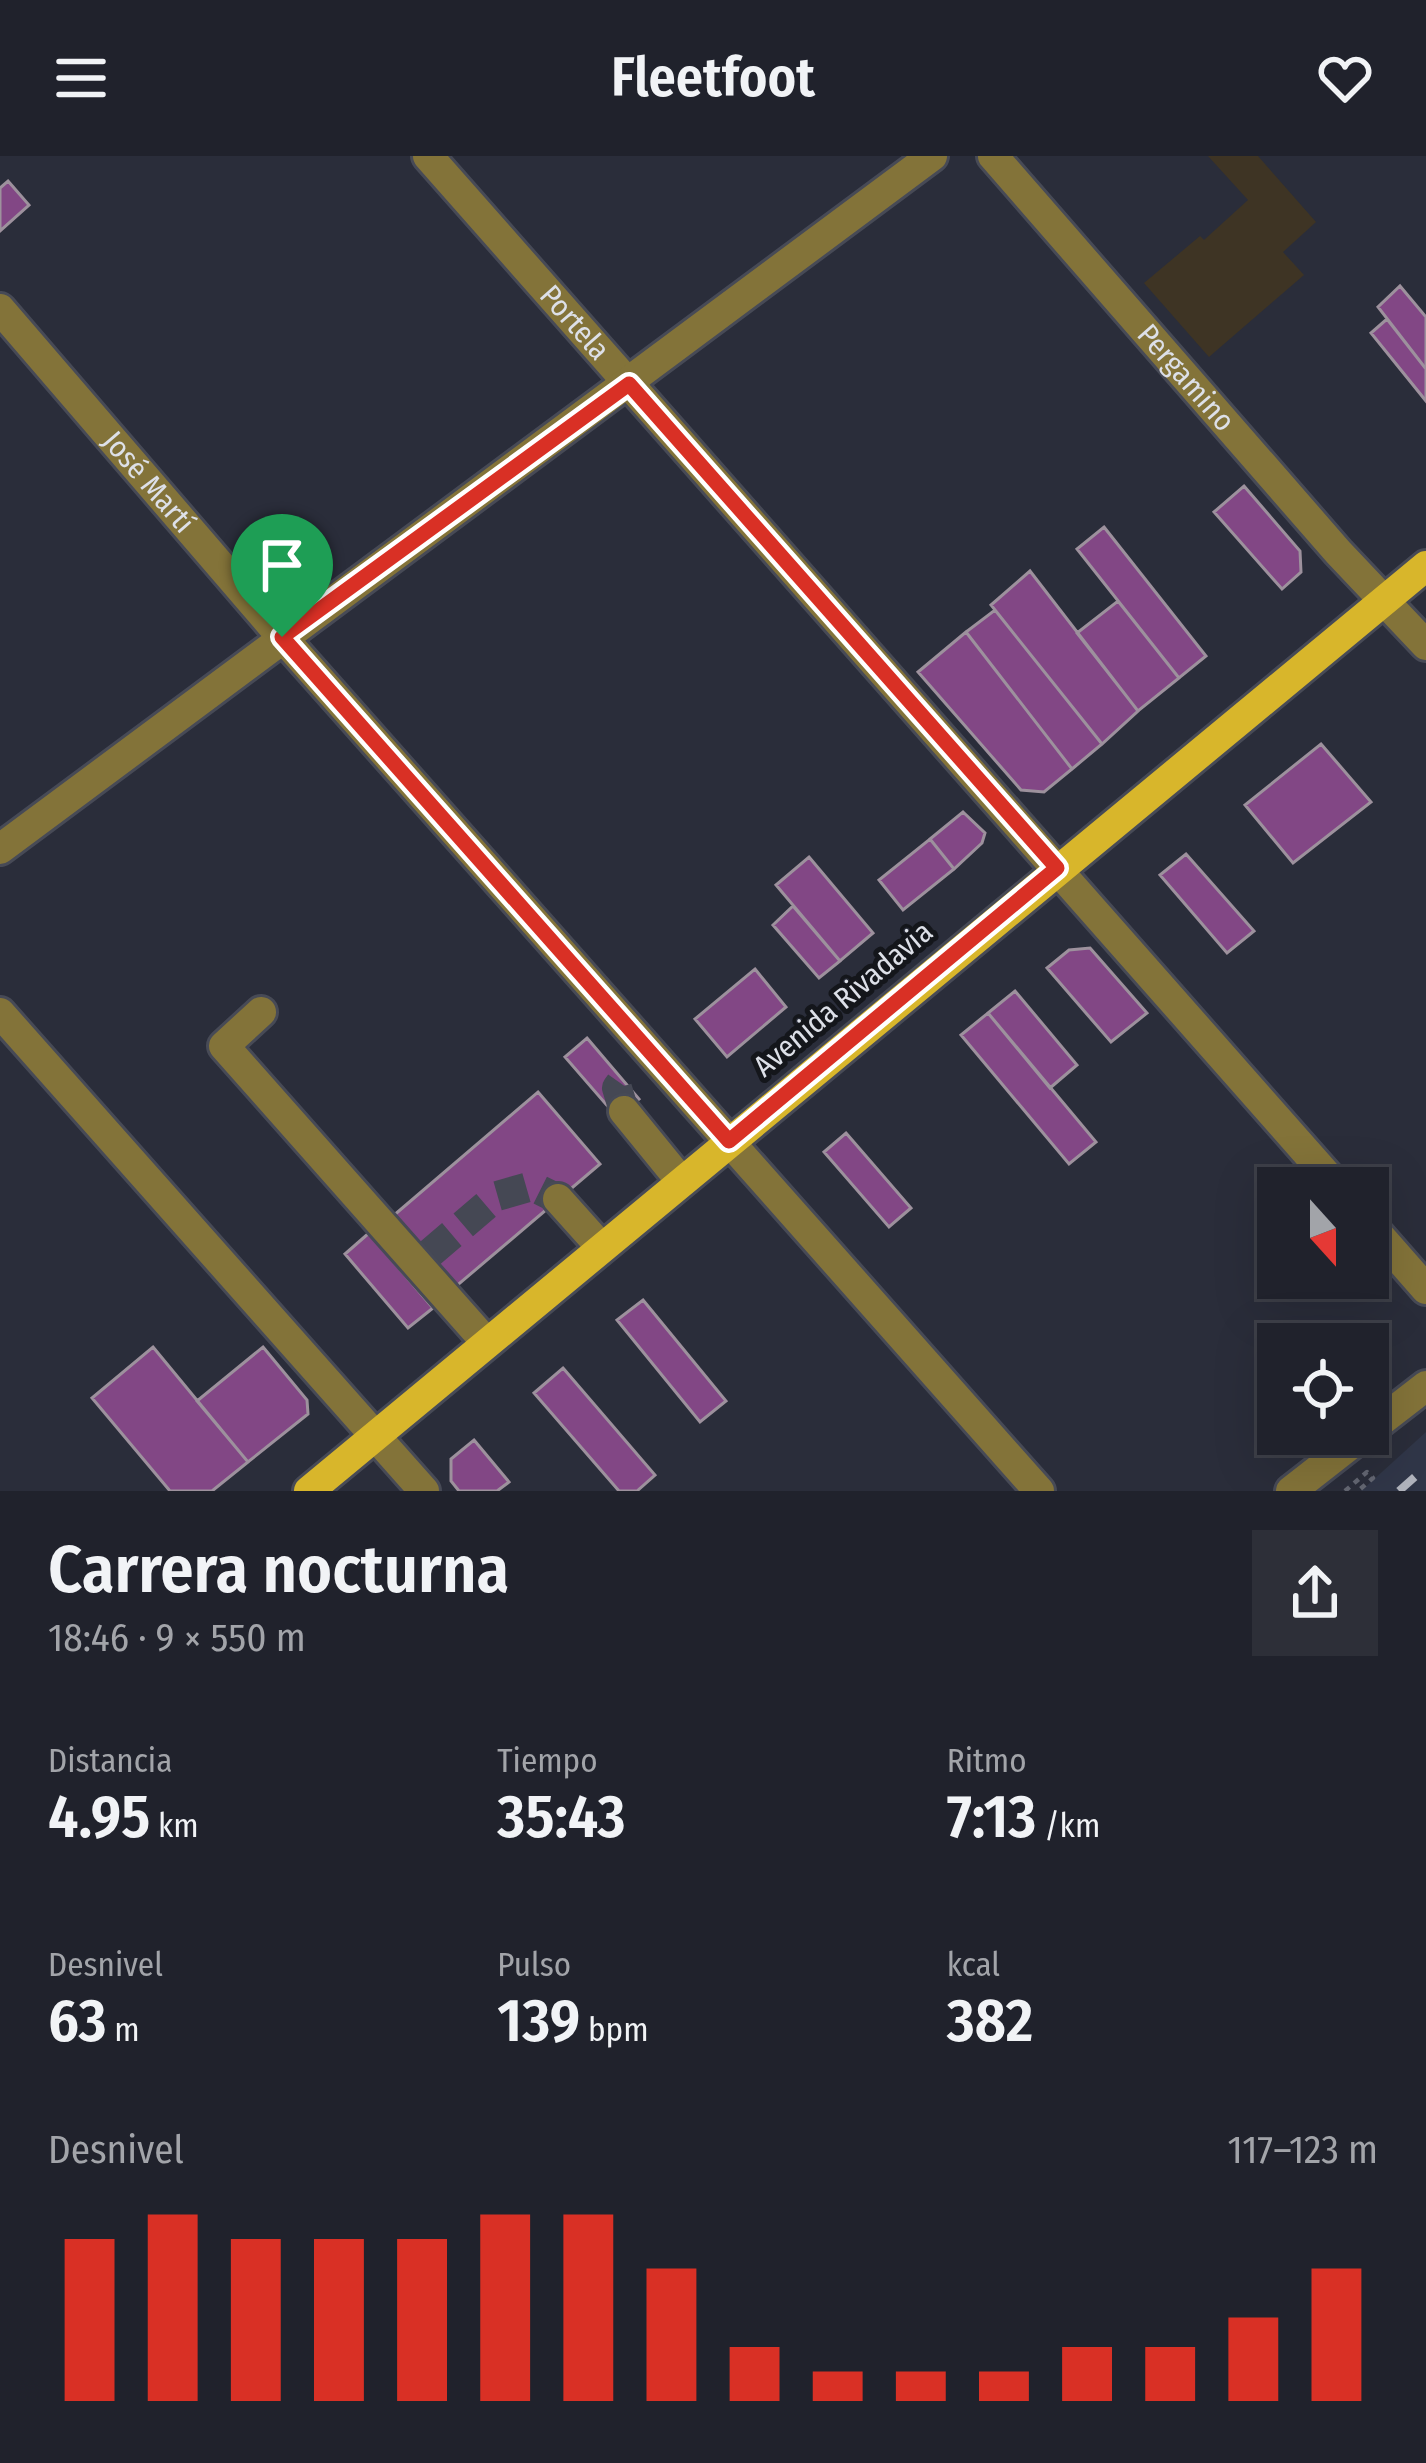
<!DOCTYPE html>
<html lang="es">
<head>
<meta charset="utf-8">
<style>
	:root { --surface:#20222c; --page:#2d2f38; --text:#f1f3f6; --muted:#a2a4a9; --line:#3d3f48; --accent:#d93025 }
	body { margin:0; font-family:"Fira Sans Condensed",sans-serif; background:var(--page); color:var(--text); height:100vh; display:flex; flex-direction:column; font-size:45px; white-space:nowrap }
	* { box-sizing:border-box; margin:0 }
	p { font-size:39px; color:var(--muted) }
	.icon { flex:none; width:66px; height:66px; fill:none; stroke:currentColor; stroke-width:2; stroke-linecap:round; stroke-linejoin:round }
	.map { position:relative; height:1335px; overflow:hidden }
	.drawer { display:flex; flex-direction:column; background:var(--surface); flex:1 }
	.drawer>* { flex:none }
	.needle { width:78px; rotate:159deg }
	.tools { position:absolute; left:1257px; top:1011px; display:grid; gap:24px }
	.tools a { display:grid; place-items:center; width:132px; height:132px; border-radius:0px; background:var(--surface); box-shadow:0 12px 48px #0002,0 0 0 3px var(--line); font-size:60px }
	.pin { position:absolute; display:grid; place-items:center; width:102px; height:102px; color:#fff; margin:-123px -51px; border-radius:50% 50% 50% 0; rotate:-45deg; box-shadow:0 0 12px #0007 }
	.pin .icon { rotate:45deg }
	.round { display:grid; place-items:center; flex:none; width:126px; height:126px; border-radius:0px; background:var(--page) }
	.head { display:flex; align-items:center; justify-content:space-between; height:204px; padding:0 48px }
	h1 { font-size:66px; font-weight:600; line-height:90px }
	.stats { display:grid; grid-template-columns:repeat(3,1fr); gap:18px; height:204px; padding:12px 48px }
	.stats div { display:grid; align-content:center }
	.stats b { font-size:60px; font-weight:600 }
	.stats small { font-size:33px; font-weight:400 }
	.stats p { font-size:33px }
	.chart { height:336px; padding:24px 48px }
	.chart p { display:flex; justify-content:space-between }
	.chart svg { width:100%; height:216px; margin-top:12px; stroke:var(--accent); stroke-width:6 }
	header { display:flex; justify-content:space-between; align-items:center; height:156px; padding:0 48px; background:var(--surface); font-size:54px; font-weight:600 }
	.map>svg:first-child { display:block }
	.built { fill:#303648 }
	.education { fill:#3e3424 }
	.building { fill:#824785; stroke:#9d919d; stroke-width:3 }
	.lines { fill:none; stroke-linecap:round; stroke-linejoin:round }
	.minor-tunnel { stroke:#454854; stroke-width:30; stroke-dasharray:30 15; stroke-linecap:butt }
	.minor-casing { stroke:#474a56; stroke-width:36 }
	.major-casing { stroke:#474a56; stroke-width:36 }
	.path { stroke:#636672; stroke-width:4.5; stroke-dasharray:6 6; stroke-linecap:butt }
	.minor { stroke:#837339; stroke-width:30 }
	.major { stroke:#d8b62b; stroke-width:30 }
	.rail { stroke:#b0b3bc; stroke-width:8; stroke-dasharray:21 21; stroke-linecap:butt }
	.route-casing { stroke:#fff; stroke-width:24 }
	.route { stroke:#d93025; stroke-width:15 }
	.labels { text-anchor:middle; stroke-width:10; stroke-linejoin:round; paint-order:stroke }
	.street-label { font-size:30px; fill:#dde0e8; stroke:#14161b }
</style>
</head>
<body>
<header><svg class="icon" aria-label="menu" viewBox="0 0 24 24"><path d="M4 6h16M4 12h16M4 18h16"/></svg>Fleetfoot<svg class="icon" aria-label="heart" viewBox="0 0 24 24"><path d="M12 20l-8-8c-3-5 5-10 8-4 3-6 11-1 8 4z"/></svg></header>
<div class="map">
<svg width="1426" height="1335" viewBox="0 0 1426 1335">
	<rect width="100%" height="100%" fill="#2a2d3a"/>
	<path class="built" d="M1426,1276v59h-65z"/>
	<path class="education" d="M1208,0h50l58,66 -33,30 21,23 -95,82 -65,-74 56,-47 4,4 44,-40z"/>
	<path class="building" d="M8,25l21,24 -29,26v-43z
		M1400,130l26,31v52l-48,-62z
		M1387,163l39,50v32l-55,-68z
		M1244,330l56,65 1,21 -19,17 -68,-77z
		M1104,371l102,129 -27,22 -102,-129z
		M1030,415l108,140 -36,33 -111,-139z
		M1118,445l61,77 -41,33 -61,-78z
		M995,454l107,134 -30,25 -106,-137z
		M966,476l106,137 -28,23 -23,-2 -103,-118z
		M1321,588l50,58 -78,61 -48,-58z
		M963,656l22,21 -3,10 -28,26 -24,-30z
		M930,683l24,30 -51,41 -24,-30z
		M1186,698l68,77 -27,22 -67,-78z
		M809,701l64,76 -33,28 -64,-76z
		M793,750l47,55 -21,17 -46,-53z
		M1090,792l57,65 -36,29 -64,-74 22,-18z
		M755,813l31,38 -59,50 -32,-38z
		M1015,835l62,74 -27,23 -62,-75z
		M988,857l108,129 -27,22 -108,-129z
		M587,882l52,61 -22,18 -52,-60z
		M538,936l62,72 -153,130 -61,-72z
		M846,977l65,75 -22,19 -65,-75z
		M369,1077l64,75 -25,20 -63,-74z
		M643,1144l83,101 -26,21 -83,-102z
		M153,1191l95,115 -36,29h-42l-78,-93z
		M263,1191l44,53 1,14 -60,48 -51,-61z
		M563,1212l92,107 -18,16h-18l-85,-98z
		M474,1284l35,42 -12,9h-38l-8,-10v-22z"/>
	<g class="lines">
		<path class="minor-tunnel" d="M624,955l-7,-23 12,-17
			M429,1098l68,-58 35,-10 26,13"/>
		<g class="minor-casing">
			<g id="minor">
				<path id="s1" d="M428,0l910,1032"/>
				<path id="s2" d="M993,0l345,396 88,93"/>
				<path id="s3" d="M0,153l282,328 757,854"/>
				<path d="M0,693l932,-693"/>
				<path d="M261,856l-37,34 263,297"/>
				<path d="M0,857l424,478"/>
				<path d="M624,955l57,70"/>
				<path d="M558,1043l43,48"/>
				<path d="M1368,1067l58,66"/>
				<path d="M1368,1275l58,-45"/>
				<path d="M1291,1335l73,-57"/>
			</g>
		</g>
		<g class="major-casing">
			<path id="major" d="M309,1335l1117,-925"/>
		</g>
		<path class="path" d="M1345,1335l22,-19 6,6 -15,13"/>
		<use href="#minor" class="minor"/>
		<use href="#major" class="major"/>
		<path class="rail" d="M1399,1335l27,-24"/>
	</g>
	<g class="lines">
		<g class="route-casing">
			<path id="route" d="M629,228l428,484 -328,273 -447,-504z"/>
		</g>
		<use href="#route" class="route"/>
	</g>
	<g class="labels">
		<g class="street-label">
			<text dy="10" stroke="none"><textPath href="#s1" startOffset="222">Portela</textPath></text>
			<text dy="10" stroke="none"><textPath href="#s2" startOffset="294">Pergamino</textPath></text>
			<text dy="10" stroke="none"><textPath href="#s3" startOffset="228">José Martí</textPath></text>
			<text transform="translate(843 843) rotate(-40)" y="10">Avenida Rivadavia</text>
		</g>
	</g>
</svg>
<div class="tools">
<a><svg class="needle" viewBox="-14 -14 28 28"><path d="M0-13l5 13h-10z" fill="#e53935"/><path d="M0 13l5-13h-10z" fill="#a2a4a9"/></svg></a>
<a><svg class="icon" aria-label="locate" viewBox="0 0 24 24"><circle cx="12" cy="12" r="6"/><path d="M12 2v4M12 18v4M2 12h4M18 12h4"/></svg></a>
</div>
<div class="pin" style="left:282px;top:481px;background:#1e9e55"><svg class="icon" aria-label="arrive" viewBox="0 0 24 24"><path d="M6 21V4h12l-3 4 3 4H6"/></svg></div>
</div>
<section class="drawer">
<div class="head"><div><h1>Carrera nocturna</h1><p>18:46 · 9 × 550 m</p></div><a class="round"><svg class="icon" aria-label="share" viewBox="0 0 24 24"><path d="M12 15V3M7 8l5-5 5 5M5 13v7h14v-7"/></svg></a></div>
<div class="stats">
<div><p>Distancia</p><b>4.95<small> km</small></b></div>
<div><p>Tiempo</p><b>35:43</b></div>
<div><p>Ritmo</p><b>7:13<small> /km</small></b></div>
</div>
<div class="stats">
<div><p>Desnivel</p><b>63<small> m</small></b></div>
<div><p>Pulso</p><b>139<small> bpm</small></b></div>
<div><p>kcal</p><b>382</b></div>
</div>
<div class="chart"><p><span>Desnivel</span>117–123 m</p>
<svg viewBox="0 0 160 44" preserveAspectRatio="none"><path d="M5 44V11M15 44V6M25 44V11M35 44V11M45 44V11M55 44V6M65 44V6M75 44V17M85 44V33M95 44V38M105 44V38M115 44V38M125 44V33M135 44V33M145 44V27M155 44V17"/></svg>
</div>
</section>
</body>
</html>
